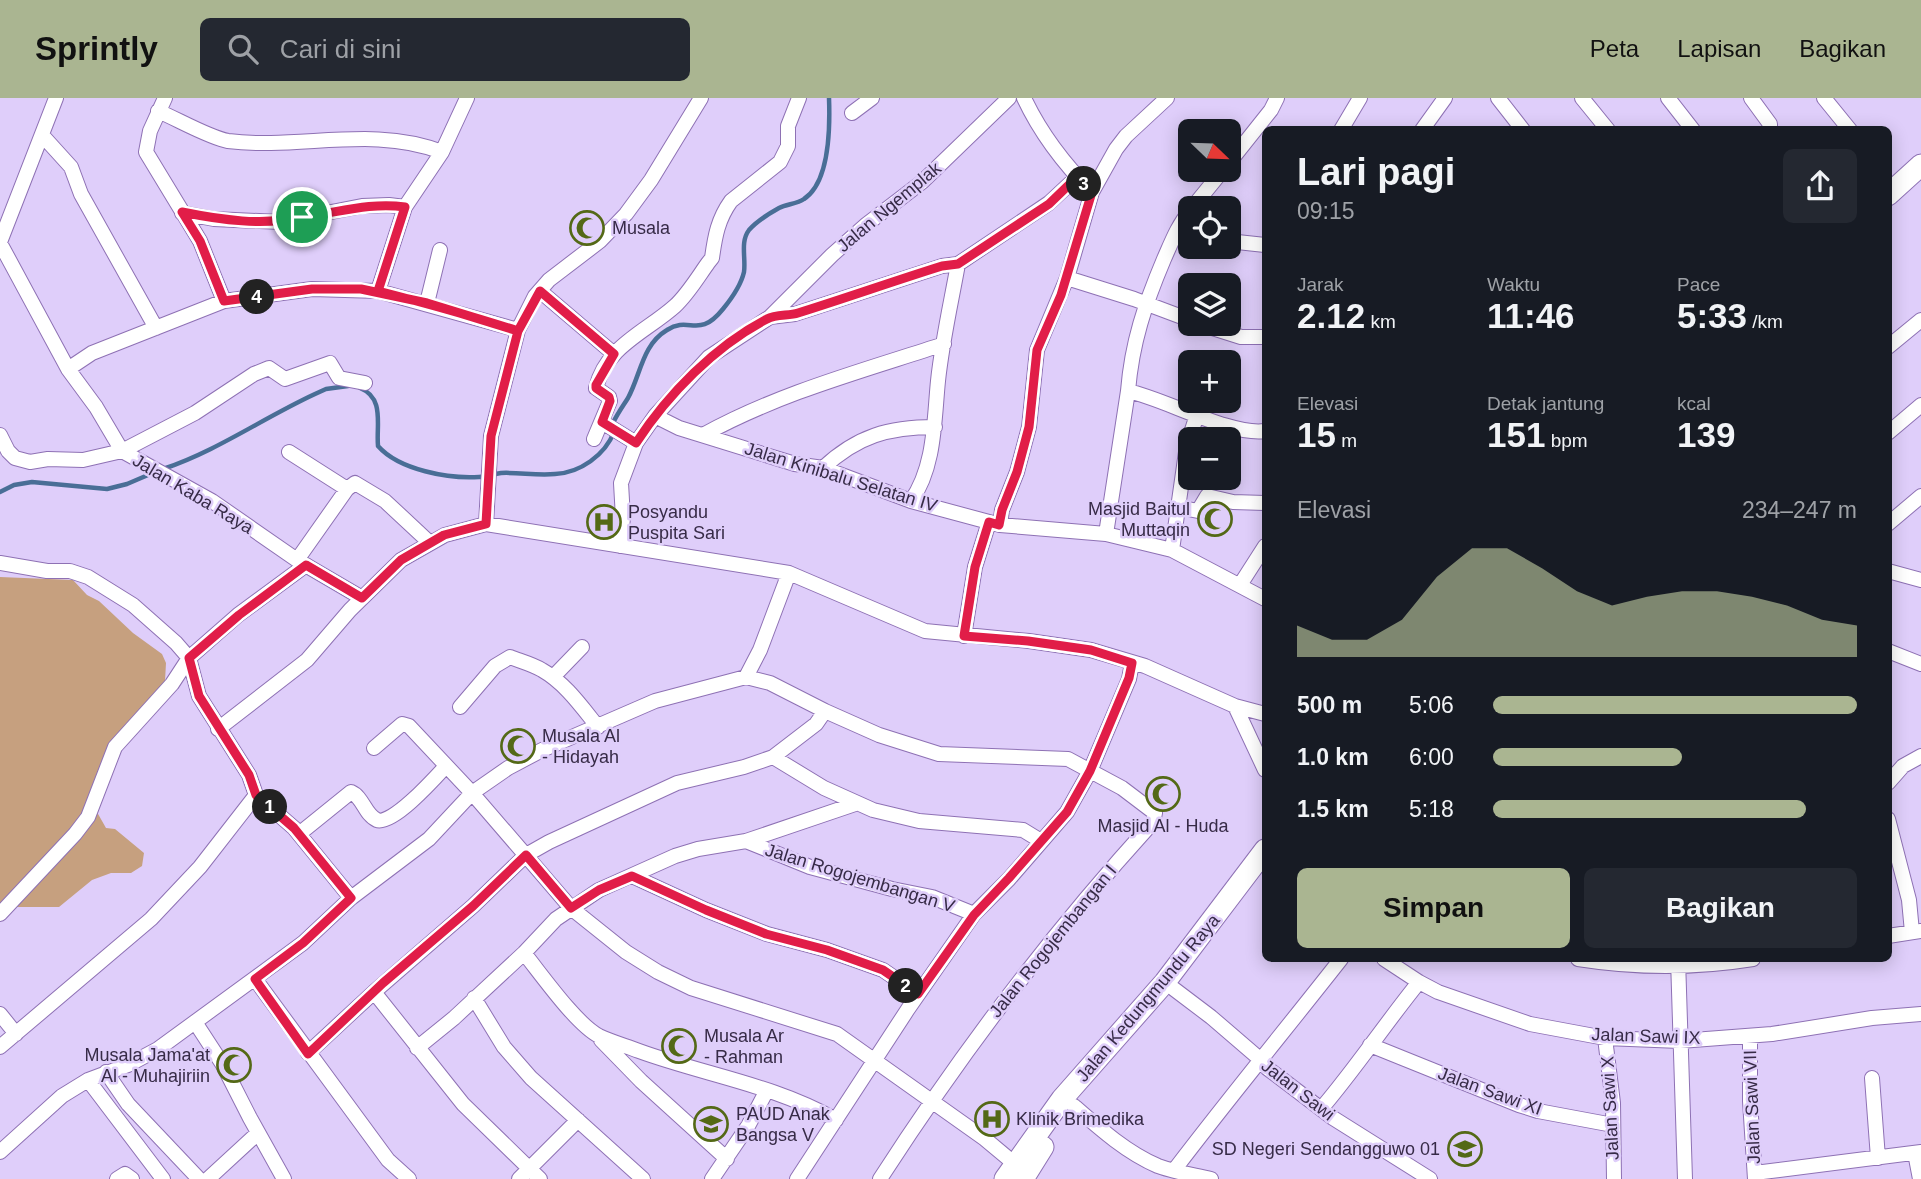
<!DOCTYPE html>
<html lang="id">
<head>
<meta charset="utf-8">
<style>
	:root { --surface:#171b24; --page:#242831; --text:#f1f3f6; --muted:#9ea1a6; --accent:#aab591 }
	body { margin:0; font-family:Helvetica,sans-serif; background:var(--page); color:var(--text); height:100vh; display:flex; flex-direction:column; font-size:26px; white-space:nowrap }
	* { box-sizing:border-box; margin:0 }
	p { font-size:23px; color:var(--muted) }
	.icon { flex:none; width:38px; height:38px; fill:none; stroke:currentColor; stroke-width:2; stroke-linecap:round; stroke-linejoin:round }
	.map { position:relative; flex:1; overflow:hidden }
	.panel { position:absolute; left:1262px; top:28px; width:630px; height:836px; display:flex; flex-direction:column; background:var(--surface); border-radius:10px; box-shadow:0 4px 18px #0003 }
	.panel>* { flex:none }
	.needle { width:46px; rotate:113deg }
	.fabs { position:absolute; left:1178px; top:21px; display:grid; gap:14px }
	.fabs a { display:grid; place-items:center; width:63px; height:63px; border-radius:10px; background:var(--surface); box-shadow:0 4px 18px #0003; font-size:35px }
	.pin { position:absolute; display:grid; place-items:center; width:60px; height:60px; color:#fff; margin:-30px; border:4px solid #fff; border-radius:50%; box-shadow:0 2px 7px #0007 }
	.km { position:absolute; width:35px; height:35px; margin:-18px; border-radius:50%; background:#222; color:#fff; font-size:19px; line-height:35px; text-align:center }
	.round { display:grid; place-items:center; flex:none; width:74px; height:74px; border-radius:10px; background:var(--page) }
	.head { display:flex; align-items:center; justify-content:space-between; height:119px; padding:0 35px }
	h1 { font-size:38px; font-weight:800; line-height:52px }
	.figures { display:grid; grid-template-columns:repeat(3,1fr); gap:10px; height:119px; padding:7px 35px }
	.figures div { display:grid; align-content:center }
	.figures b { font-size:35px; font-weight:800 }
	.figures small { font-size:19px; font-weight:400 }
	.figures p { font-size:19px }
	.chart { height:196px; padding:14px 35px }
	.chart p { display:flex; justify-content:space-between }
	.chart svg { width:100%; height:126px; margin-top:7px; fill:var(--accent); opacity:.7 }
	.primary-button { display:flex; gap:14px; margin-top:auto; padding:14px 35px }
	.primary-button a { flex:1; height:80px; border-radius:10px; background:var(--accent); color:#111; font-size:28px; font-weight:800; line-height:80px; text-align:center }
	.primary-button a+a { background:var(--page); color:var(--text) }
	ul { padding:0 35px; list-style:none; font-size:23px }
	li { display:grid; grid-template-columns:112px 84px 1fr; align-items:center; height:52px }
	li i { height:18px; border-radius:9px; background:var(--accent) }
	header { display:flex; align-items:center; gap:42px; box-sizing:border-box; height:98px; padding:0 35px; background:var(--accent); color:#111 }
	header strong { font-size:33px }
	nav { display:flex; gap:38px; margin-inline-start:auto; font-size:24px }
	.search { width:490px; height:63px; background:var(--page); display:flex; align-items:center; gap:18px; box-sizing:border-box; padding:0 24px; border-radius:10px; color:var(--muted); font-size:26px }
	.map>svg:first-child { display:block }
	.green { fill:#c6a07f }
	.lines { fill:none; stroke-linecap:round; stroke-linejoin:round }
	.stream { stroke:#496e96; stroke-width:4.5 }
	.street-casing { stroke:#8e71b4; stroke-width:16 }
	.secondary-casing { stroke:#8e71b4; stroke-width:23 }
	.street { stroke:#fff; stroke-width:14 }
	.secondary { stroke:#fff; stroke-width:21 }
	.route-casing { stroke:#fff; stroke-width:14 }
	.route { stroke:#e11d48; stroke-width:9 }
	.labels { text-anchor:middle; stroke-width:5; stroke-linejoin:round; paint-order:stroke }
	.street-label { font-size:18px; fill:#372b47; stroke:#dfcefa }
	.poi-label { font-size:18px; fill:#372b47; stroke:#dfcefa; text-anchor:start }
</style>
</head>
<body>
<header>
<strong>Sprintly</strong>
<div class="search"><svg class="icon" aria-label="search" viewBox="0 0 24 24"><circle cx="10" cy="10" r="6"/><path d="M15 15l6 6"/></svg>Cari di sini</div>
<nav><a>Peta</a><a>Lapisan</a><a>Bagikan</a></nav>
</header>
<div class="map">
<svg width="1921" height="1081" viewBox="0 0 1921 1081">
	<rect width="100%" height="100%" fill="#dfcefa"/>
	<path class="green" d="M0,479l73,3 14,15 12,6 34,32 29,21 4,9 -1,18 -76,117 17,30 9,1 29,24 -2,13 -11,7h-20l-19,7 -33,27h-47l-12,14z"/>
	<g class="lines">
		<path class="stream" d="M360,290c25,10 16,37 18,58 21,24 71,33 101,31 7,0 14,-3 22,-4 18,-1 36,3 54,1 25,-1 50,-19 59,-42
			M614,326v-3c4,-8 9,-15 14,-23 13,-24 14,-53 39,-68 23,-15 31,10 56,-21 9,-11 18,-24 21,-37 2,-14 -4,-30 5,-42 7,-8 21,-17 30,-22 8,-4 18,-4 25,-9 26,-17 26,-74 25,-101
			M163,371c54,-18 100,-51 152,-75l11,-5 22,-3
			M0,394l14,-7 18,-3 75,7 20,-5 28,-12"/>
		<g class="street-casing">
			<path id="street" d="M165,0l-15,33 -4,21 54,89 24,60
				M1024,0c16,34 42,68 68,94
				M1498,0l25,32
				M1582,0l26,32
				M1668,0l25,32
				M1751,0l19,26v6
				M1824,0l26,32
				M158,13c19,8 52,27 70,30 72,9 145,-16 214,11
				M852,15l20,-15
				M1341,32l19,-32
				M1422,32l23,-32
				M42,37l29,32 10,27 75,134
				M1228,66l43,-54 6,-12
				M1192,110l31,-38
				M182,115l32,6 66,3 82,-16 27,-1 16,2
				M1228,143l37,4
				M0,144l56,-144
				M0,145l68,126 28,38 26,44 90,50 85,59 65,38
				M1067,180l67,21 56,21
				M378,193l27,-84 37,-55 25,-54
				M540,193l74,63
				M427,205l13,-53
				M770,219l25,-3 147,-48 16,-2 91,-61 28,-26
				M1200,226l41,13h24
				M1888,249l33,-27
				M68,271l24,-16 132,-52 88,-12 66,2 140,39
				M1128,293c4,-49 17,-87 36,-132 8,-18 14,-34 26,-48
				M655,318l24,12 116,36 28,4 88,33 78,21
				M602,324l34,21
				M1888,335l33,-28
				M0,337l8,16 7,7 15,4 18,-3 35,1 39,-9 73,-38 59,-39 15,-6 16,11 45,-16 9,15 26,5
				M703,337c76,-42 159,-64 241,-91
				M594,341l16,-38 -1,-4 -13,-9c10,-42 50,-56 79,-82 13,-12 23,-29 33,-43l4,-5c3,-22 6,-39 19,-57l49,-39 8,-16v-20l11,-28
				M289,354l58,37
				M823,370c34,-32 66,-41 112,-41
				M911,403c24,-34 23,-80 27,-120 4,-39 13,-78 20,-117
				M1178,409l20,4 9,-15 26,6 32,1
				M486,426l5,-88 27,-106 17,-34 14,-16 51,-39 26,-27 25,-34 50,-82
				M1888,426l33,-28
				M1000,427l106,9 66,16 93,49
				M1106,436l22,-143c37,8 103,45 137,40
				M620,448l3,-28 -2,-35 15,-40 19,-27 54,-59 61,-40 62,-62 35,-31 55,-42 87,-84
				M1172,452l15,-105 10,-30
				M297,462l50,-71 8,-6 30,18 45,42
				M0,465l47,8h23l18,6 45,28 43,38 13,15 10,38 50,79 7,20 38,33 57,70
				M1888,473l33,9
				M1240,487l25,-39
				M964,538l11,-69 14,-45 11,3 2,-15 15,-38 12,-45 8,-77 30,-72 25,-86 24,-43 10,-13 41,-38
				M1888,553l33,13
				M553,579l29,-30
				M746,579l24,6 55,28 54,24 60,19 129,5 54,29 33,25 -2,9c-101,111 -191,230 -273,357
				M1235,608l30,64
				M460,609l35,-41 15,-9c10,4 22,7 32,13 23,13 39,36 56,57
				M218,631l89,-69 43,-50 51,-50 44,-25 41,-11 303,49 136,58 104,10 62,9 54,16 90,40 30,8
				M374,650l28,-24 7,2 63,67 99,115 55,44 32,20 33,16 146,46 148,105 36,30
				M773,659l51,31 49,22 46,11 104,9 18,11
				M1888,685l15,-17 18,-10
				M1888,721l21,81 3,32
				M299,736l52,-42c12,5 14,23 26,28 15,6 58,-42 69,-54
				M746,743l64,26 82,22 40,8 42,17
				M632,778l74,34 61,24 60,16 56,20 35,24
				M0,816l75,-80 13,-17 27,-70 57,-63 17,-26 49,-43 68,-50
				M1888,838l33,-5
				M524,855c17,21 52,71 75,83 13,6 27,10 40,15 66,24 136,34 197,69
				M1384,861l35,23 19,10 92,32 75,14 75,3 92,-7 100,-16 49,-4
				M1578,861c57,9 119,9 175,0
				M1678,861l7,220
				M255,881l133,181 21,19
				M1174,891l37,28 50,43 6,8 66,50 97,61
				M474,900l30,49 27,31 112,101
				M0,916l16,20
				M195,924l28,43 27,53 34,61
				M1750,938v65l5,78
				M1605,940l8,65 1,76
				M601,942l40,41 86,78
				M1370,947l149,60 19,6 75,14
				M0,949l151,-128 49,-52 56,-72
				M417,950l37,-30 70,-65 32,-34 43,-29 76,-34 23,-7 48,-8 109,-37
				M308,955l66,-61
				M106,974l22,32 71,75
				M1872,980l6,80
				M88,982l75,99
				M1074,1008c25,22 53,47 84,60 16,6 36,9 53,13
				M1321,1011c35,-41 64,-85 98,-127
				M0,1054l62,-56 26,-16 40,-15 30,-16 145,-106 48,-45 78,-59 43,-46 36,-25 34,-18 113,-49 91,-24 14,-27 29,-77
				M1915,1055l5,26
				M1175,1071c54,-71 111,-140 166,-210
				M1755,1075l166,-21
				M117,1081l8,-5 7,5
				M208,1081l50,-46
				M519,1081l59,-59
				M540,1081l-77,-75 -89,-112 99,-86 53,-51 23,-13 128,-59 67,-16 29,-10 43,-33 9,-13
				M712,1081l36,-53 19,-36
				M797,1081l111,-170 66,-95 35,-35 58,-67 23,-41 39,-92 3,-16"/>
		</g>
		<g class="secondary-casing">
			<path id="secondary" d="M1888,97l33,-30
				M1005,1081l57,-80 103,-117 100,-132
				M1023,1081l20,-32"/>
		</g>
		<use href="#street" class="street"/>
		<use href="#secondary" class="secondary"/>
	</g>
	<g class="lines">
		<g class="route-casing">
			<path id="route" d="M302,119c35,-4 67,-15 103,-10l-27,84c47,12 94,25 140,40l-27,105 -5,88 -42,11 -43,25 -39,38 -56,-33 -67,50 -50,43 10,38 50,79 7,20 38,33 57,70 -48,45 -48,36 53,75 75,-71 90,-77 53,-51 45,53 28,-18 33,-14 74,34 60,24 61,16 56,20 35,24 56,-79 35,-37 58,-66 23,-41 39,-93 3,-15 -41,-13 -63,-9 -64,-5 11,-69 14,-45 10,3 3,-15 15,-38 12,-45 8,-77 24,-55 31,-103 -15,-15 -28,27 -91,60 -16,2c-48,15 -96,32 -144,47 -9,3 -22,1 -31,6 -52,27 -99,75 -131,124l-34,-21 8,-21 -1,-4 -13,-9v-3l18,-31 -74,-63 -22,40 -91,-28 -66,-14h-49l-88,12 -24,-60 -18,-29c39,8 81,14 120,5"/>
		</g>
		<use href="#route" class="route"/>
	</g>
	<defs>
		<g id="mosque-ring" transform="scale(1.75)"><circle r="9.5" fill="#dfcefa" stroke="#546916" stroke-width="1.5"/><path d="M3.5-4.9A6 6 0 1 0 3.5 4.9A5 5 0 1 1 3.5-4.9Z" fill="#546916"/></g>
		<g id="hospital-ring" transform="scale(1.75)"><circle r="9.5" fill="#dfcefa" stroke="#546916" stroke-width="1.5"/><path d="M-5-5h3v3.5h4V-5h3V5h-3V1.5h-4V5h-3Z" fill="#546916"/></g>
		<g id="school-ring" transform="scale(1.75)"><circle r="9.5" fill="#dfcefa" stroke="#546916" stroke-width="1.5"/><path d="M0-5L7-2L0 1L-7-2ZM-4 1L0 2.5L4 1V4Q0 6-4 4Z" fill="#546916"/></g>
	</defs>
	<g fill-rule="evenodd">
		<use href="#mosque-ring" x="587" y="130"/>
		<use href="#mosque-ring" x="1215" y="421"/>
		<use href="#hospital-ring" x="604" y="424"/>
		<use href="#mosque-ring" x="518" y="648"/>
		<use href="#mosque-ring" x="1163" y="696"/>
		<use href="#mosque-ring" x="679" y="948"/>
		<use href="#mosque-ring" x="234" y="967"/>
		<use href="#hospital-ring" x="992" y="1021"/>
		<use href="#school-ring" x="711" y="1026"/>
		<use href="#school-ring" x="1465" y="1051"/>
	</g>
	<g class="labels">
		<g class="street-label">
			<text transform="translate(889 109) rotate(-40)" y="6">Jalan Ngemplak</text>
			<text transform="translate(841 379) rotate(17)" y="6">Jalan Kinibalu Selatan IV</text>
			<text transform="translate(193 396) rotate(31)" y="6">Jalan Kaba Raya</text>
			<text transform="translate(860 780) rotate(17)" y="6">Jalan Rogojembangan V</text>
			<text transform="translate(1053 843) rotate(-51)" y="6">Jalan Rogojembangan I</text>
			<text transform="translate(1148 900) rotate(-50)" y="6">Jalan Kedungmundu Raya</text>
			<text transform="translate(1646 938) rotate(2)" y="6">Jalan Sawi IX</text>
			<text transform="translate(1298 992) rotate(38)" y="6">Jalan Sawi</text>
			<text transform="translate(1490 993) rotate(20)" y="6">Jalan Sawi XI</text>
			<text transform="translate(1752 1009) rotate(-92)" y="6">Jalan Sawi VII</text>
			<text transform="translate(1610 1010) rotate(-93)" y="6">Jalan Sawi X</text>
		</g>
		<g class="poi-label">
			<text x="612" y="136">Musala</text>
			<text x="1190" y="417" text-anchor="end">Masjid Baitul<tspan x="1190" dy="21">Muttaqin</tspan></text>
			<text x="628" y="420">Posyandu<tspan x="628" dy="21">Puspita Sari</tspan></text>
			<text x="542" y="644">Musala Al<tspan x="542" dy="21">- Hidayah</tspan></text>
			<text x="1163" y="734" text-anchor="middle">Masjid Al - Huda</text>
			<text x="704" y="944">Musala Ar<tspan x="704" dy="21">- Rahman</tspan></text>
			<text x="210" y="963" text-anchor="end">Musala Jama'at<tspan x="210" dy="21">Al - Muhajiriin</tspan></text>
			<text x="736" y="1022">PAUD Anak<tspan x="736" dy="21">Bangsa V</tspan></text>
			<text x="1016" y="1027">Klinik Brimedika</text>
			<text x="1440" y="1057" text-anchor="end">SD Negeri Sendangguwo 01</text>
		</g>
	</g>
</svg>
<div class="fabs">
<a><svg class="needle" viewBox="-14 -14 28 28"><path d="M0-13l5 13h-10z" fill="#e53935"/><path d="M0 13l5-13h-10z" fill="#9ea1a6"/></svg></a>
<a><svg class="icon" aria-label="locate" viewBox="0 0 24 24"><circle cx="12" cy="12" r="6"/><path d="M12 2v4M12 18v4M2 12h4M18 12h4"/></svg></a>
<a><svg class="icon" aria-label="layers" viewBox="0 0 24 24"><path d="M12 4l9 5-9 5-9-5zM3 14l9 5 9-5"/></svg></a>
<a>+</a>
<a>−</a>
</div>
<div class="pin" style="left:302px;top:119px;background:#1e9e55"><svg class="icon" aria-label="arrive" viewBox="0 0 24 24"><path d="M6 21V4h12l-3 4 3 4H6"/></svg></div>
<b class="km" style="left:270px;top:709px">1</b>
<b class="km" style="left:906px;top:888px">2</b>
<b class="km" style="left:1084px;top:86px">3</b>
<b class="km" style="left:257px;top:199px">4</b>
<section class="panel">
<div class="head"><div><h1>Lari pagi</h1><p>09:15</p></div><a class="round"><svg class="icon" aria-label="share" viewBox="0 0 24 24"><path d="M12 15V3M7 8l5-5 5 5M5 13v7h14v-7"/></svg></a></div>
<div class="figures">
<div><p>Jarak</p><b>2.12<small> km</small></b></div>
<div><p>Waktu</p><b>11:46</b></div>
<div><p>Pace</p><b>5:33<small> /km</small></b></div>
</div>
<div class="figures">
<div><p>Elevasi</p><b>15<small> m</small></b></div>
<div><p>Detak jantung</p><b>151<small> bpm</small></b></div>
<div><p>kcal</p><b>139</b></div>
</div>
<div class="chart"><p><span>Elevasi</span>234–247 m</p>
<svg viewBox="0 0 160 44" preserveAspectRatio="none"><path d="M0 44V33L10 38L20 38L30 31L40 16L50 6L60 6L70 13L80 21L90 26L100 23L110 21L120 21L130 23L140 26L150 31L160 33V44z"/></svg>
</div>
<ul>
<li><b>500 m</b>5:06<i style="width:100%"></i></li>
<li><b>1.0 km</b>6:00<i style="width:52%"></i></li>
<li><b>1.5 km</b>5:18<i style="width:86%"></i></li>
</ul>
<div class="primary-button"><a>Simpan</a><a>Bagikan</a></div>
</section>
</div>
</body>
</html>
